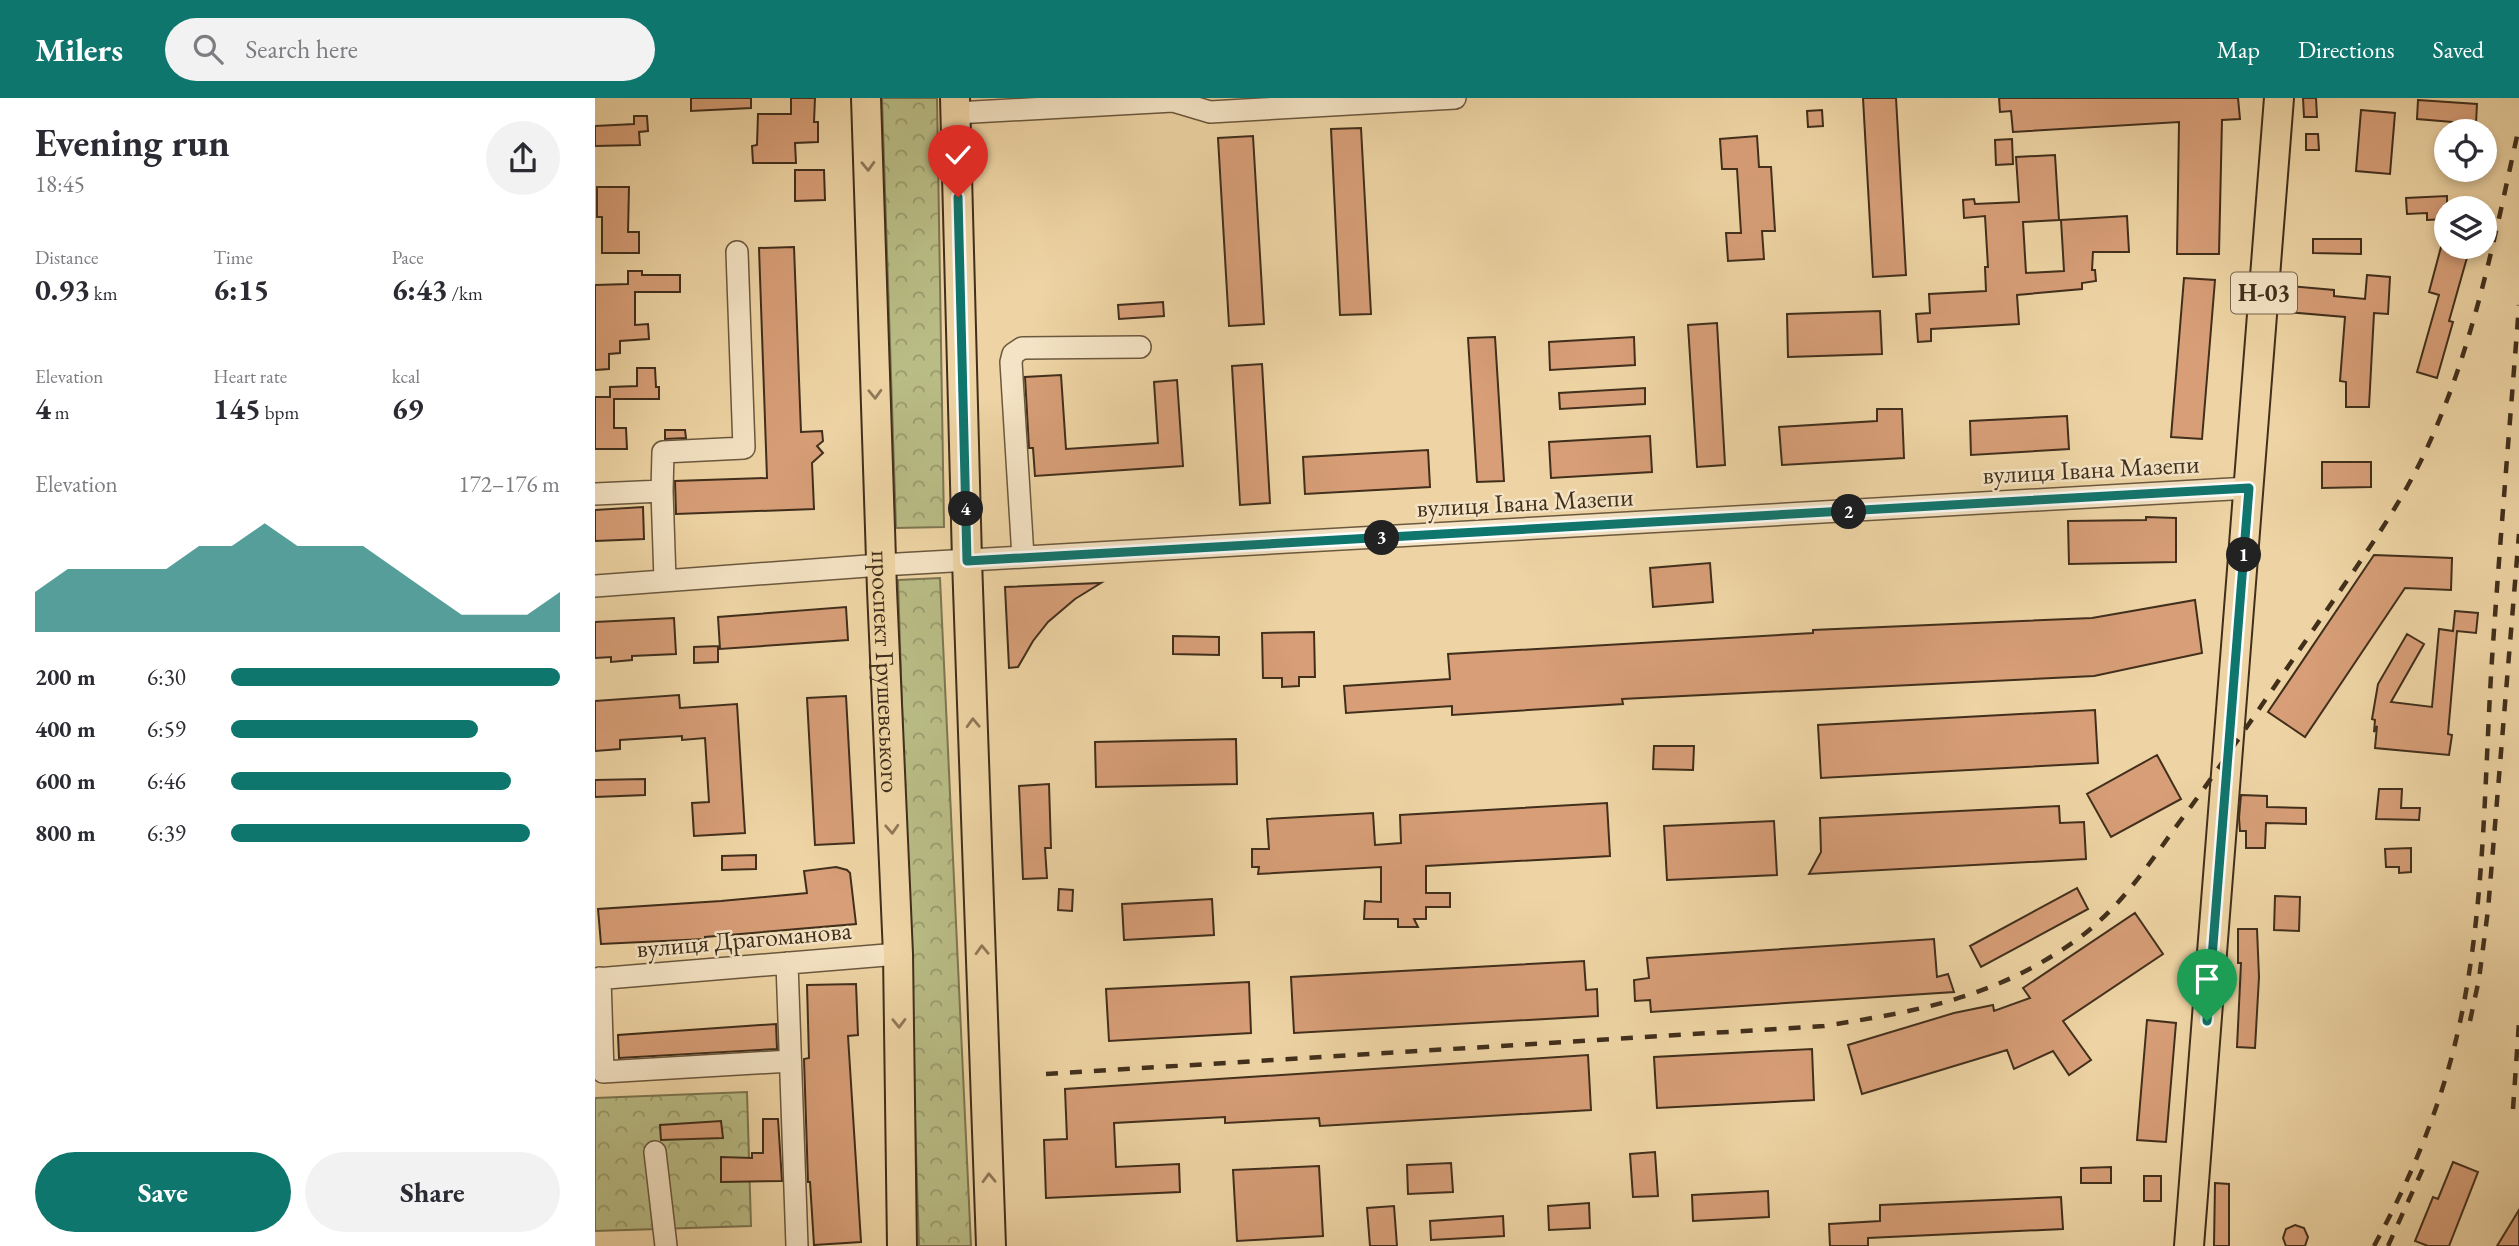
<!DOCTYPE html>
<html lang="en">
<head>
<meta charset="utf-8">
<style>
	:root { --surface:#fff; --page:#f2f2f3; --text:#2b2b33; --muted:#7c7c81; --accent:#0f766e }
	body { margin:0; font-family:"EB Garamond",serif; background:var(--page); color:var(--text); height:100vh; display:flex; flex-direction:column; font-size:26px; white-space:nowrap }
	* { box-sizing:border-box; margin:0 }
	p { font-size:23px; color:var(--muted) }
	.icon { flex:none; width:38px; height:38px; fill:none; stroke:currentColor; stroke-width:2; stroke-linecap:round; stroke-linejoin:round }
	.map { position:relative; flex:1; overflow:hidden }
	.panel { display:flex; flex-direction:column; background:var(--surface); width:595px }
	.panel>* { flex:none }
	.controls { position:absolute; left:1839px; top:21px; display:grid; gap:14px }
	.controls a { display:grid; place-items:center; width:63px; height:63px; border-radius:50%; background:var(--surface); box-shadow:0 4px 10px #0003; font-size:35px }
	.pin { position:absolute; display:grid; place-items:center; width:60px; height:60px; color:#fff; margin:-72px -30px; border-radius:50% 50% 50% 0; rotate:-45deg; box-shadow:0 0 7px #0007 }
	.pin .icon { rotate:45deg }
	.km { position:absolute; width:35px; height:35px; margin:-18px; border-radius:50%; background:#222; color:#fff; font-size:19px; line-height:35px; text-align:center }
	.round { display:grid; place-items:center; flex:none; width:74px; height:74px; border-radius:37px; background:var(--page) }
	.head { display:flex; align-items:center; justify-content:space-between; height:119px; padding:0 35px }
	h1 { font-size:38px; font-weight:700; line-height:52px }
	.figures { display:grid; grid-template-columns:repeat(3,1fr); gap:10px; height:119px; padding:7px 35px }
	.figures div { display:grid; align-content:center }
	.figures b { font-size:30px; font-weight:700 }
	.figures small { font-size:19px; font-weight:400 }
	.figures p { font-size:19px }
	.chart { height:196px; padding:14px 35px }
	.chart p { display:flex; justify-content:space-between }
	.chart svg { width:100%; height:126px; margin-top:7px; fill:var(--accent); opacity:.7 }
	.cta { display:flex; gap:14px; margin-top:auto; padding:14px 35px }
	.cta a { flex:1; height:80px; border-radius:42px; background:var(--accent); color:#fff; font-size:28px; font-weight:700; line-height:80px; text-align:center }
	.cta a+a { background:var(--page); color:var(--text) }
	ul { padding:0 35px; list-style:none; font-size:23px }
	li { display:grid; grid-template-columns:112px 84px 1fr; align-items:center; height:52px }
	li i { height:18px; border-radius:9px; background:var(--accent) }
	header { display:flex; align-items:center; gap:42px; box-sizing:border-box; height:98px; padding:0 35px; background:var(--accent); color:#fff }
	header strong { font-size:33px }
	nav { display:flex; gap:38px; margin-inline-start:auto; font-size:24px }
	.search { width:490px; height:63px; background:var(--page); display:flex; align-items:center; gap:18px; box-sizing:border-box; padding:0 24px; border-radius:38px; color:var(--muted); font-size:26px }
	main { display:flex; flex:1; min-height:0 }
	.map>svg:first-child { display:block }
	.park { fill:url(#park-crowns); stroke:#7d7650; stroke-width:2 }
	.building { fill:#d79e77; stroke:#412f1c; stroke-width:2 }
	.lines { fill:none; stroke-linecap:round; stroke-linejoin:round }
	.minor-casing { stroke:#6c583e; stroke-width:24 }
	.major-casing { stroke:#412f1c; stroke-width:32 }
	.minor { stroke:#f4e3c4; stroke-width:21 }
	.major { stroke:#eed4a4; stroke-width:28 }
	.rail { stroke:#412f1c; stroke-width:4.5; stroke-dasharray:12 12; stroke-linecap:butt }
	.oneway { stroke:#8f7959 }
	.route-casing { stroke:#fff; stroke-width:14 }
	.route { stroke:#0f766e; stroke-width:9 }
	.labels { text-anchor:middle; stroke-width:5; stroke-linejoin:round; paint-order:stroke }
	.shield { fill:#f4e3c4; stroke:#77654e; stroke-width:2 }
	.shield-label { font-size:24px; font-weight:bold; fill:#412f1c }
	.street-label { font-size:26px; fill:#412f1c; stroke:#f4e3c4 }
</style>
</head>
<body>
<header>
<strong>Milers</strong>
<div class="search"><svg class="icon" aria-label="search" viewBox="0 0 24 24"><circle cx="10" cy="10" r="6"/><path d="M15 15l6 6"/></svg>Search here</div>
<nav><a>Map</a><a>Directions</a><a>Saved</a></nav>
</header>
<main>
<section class="panel">
<div class="head"><div><h1>Evening run</h1><p>18:45</p></div><a class="round"><svg class="icon" aria-label="share" viewBox="0 0 24 24"><path d="M12 15V3M7 8l5-5 5 5M5 13v7h14v-7"/></svg></a></div>
<div class="figures">
<div><p>Distance</p><b>0.93<small> km</small></b></div>
<div><p>Time</p><b>6:15</b></div>
<div><p>Pace</p><b>6:43<small> /km</small></b></div>
</div>
<div class="figures">
<div><p>Elevation</p><b>4<small> m</small></b></div>
<div><p>Heart rate</p><b>145<small> bpm</small></b></div>
<div><p>kcal</p><b>69</b></div>
</div>
<div class="chart"><p><span>Elevation</span>172–176 m</p>
<svg viewBox="0 0 160 44" preserveAspectRatio="none"><path d="M0 44V30L10 22L20 22L30 22L40 22L50 14L60 14L70 6L80 14L90 14L100 14L110 22L120 30L130 38L140 38L150 38L160 30V44z"/></svg>
</div>
<ul>
<li><b>200 m</b>6:30<i style="width:100%"></i></li>
<li><b>400 m</b>6:59<i style="width:75%"></i></li>
<li><b>600 m</b>6:46<i style="width:85%"></i></li>
<li><b>800 m</b>6:39<i style="width:91%"></i></li>
</ul>
<div class="cta"><a>Save</a><a>Share</a></div>
</section>
<div class="map">
<svg width="1924" height="1148" viewBox="0 0 1924 1148">
	<defs>
		<pattern id="park-crowns" width="20" height="18" patternUnits="userSpaceOnUse" patternTransform="scale(1.75)"><rect width="20" height="18" fill="#b9bc85"/><path d="M2 6a3 3 0 1 1 6 0M12 15a3 3 0 1 1 6 0" fill="none" stroke="#98996c"/></pattern>
	</defs>
	<rect width="100%" height="100%" fill="#eed4a4"/>
	<filter id="stains"><feTurbulence type="fractalNoise" baseFrequency=".00286" numOctaves="4"/><feColorMatrix values="0 0 0 0 .2 0 0 0 0 .09 0 0 0 0 .02 0 0 0 .5 -.17"/></filter>
	<radialGradient id="worn" r=".72"><stop offset=".6" stop-color="#630" stop-opacity="0"/><stop offset="1" stop-color="#630" stop-opacity=".3"/></radialGradient>
	<path class="park" d="M287,0h55l7,429 -48,1z
		M345,480l31,668h-52l-21,-666z
		M152,994l4,134 -156,5v-133z"/>
	<path class="building" d="M96,0h60v10l-60,3z
		M196,0h24l-1,24h4v20l-23,1 1,20h-43l-1,-17 5,-1 1,-31h33z
		M1268,0h33l10,177 -33,2z
		M1404,0h239l2,21 -18,1 -3,134h-42l2,-132 -166,10 -2,-21 -11,1z
		M1708,0h13l1,19h-13z
		M1823,2l59,4 -1,20 -59,-5z
		M1227,12l1,16 -15,1 -1,-16z
		M1766,12l34,3 -5,61 -34,-3z
		M39,18h13l1,15 -9,1 1,13 -45,1v-20l39,-2z
		M766,30l10,186 -31,1 -9,-186z
		M1711,36h12l1,16h-13z
		M658,38l11,188 -35,2 -11,-188z
		M1162,38l2,31h12l4,64h-13l2,28 -36,2 -2,-28h15l-4,-64h-15l-2,-30z
		M1417,41l1,25 -17,1 -1,-25z
		M1460,57l4,65 -36,2 3,51 38,-2 -3,-51 66,-4 2,36h-36l-1,18h3l1,11 -14,2v6l-65,6 2,29 -88,5v12l-13,1 -2,-28 14,-1 -1,-19 57,-3 -1,-24h3l-3,-51 -21,2 -1,-18 11,-1 1,5 44,-2 -3,-45z
		M200,72h29l1,30 -30,1z
		M2,89h32l-1,45h11v21h-37v-36h-5z
		M1852,98v23l-20,1v-7l-20,1 -1,-16z
		M1718,141h48v15l-48,-1z
		M199,149l7,185 21,-1 1,10 -6,5 6,7 -11,10 2,46 -138,5 -1,-33 92,-3 -8,-230z
		M1846,149h29l-21,74 4,1 -16,56 -20,-6 22,-77 -10,-3z
		M33,173h14v4h38v17h-45v33l13,-1 1,15 -29,2v12l-11,1v15l-14,1v-85l33,-1z
		M1772,177l23,2 -2,37 -14,-1 -5,94h-23v-25l-6,-1 5,-64 -58,-5 3,-26 44,4v6l31,3z
		M1589,180l31,2 -13,159 -31,-2z
		M568,204l1,14 -45,3 -1,-14z
		M1285,213l2,43 -94,3 -1,-43z
		M1122,225l8,142 -28,2 -9,-142z
		M900,239l9,144 -27,1 -9,-144z
		M1039,239l1,28 -85,5 -1,-28z
		M667,266l8,139 -30,2 -8,-139z
		M42,270h18l1,19h3v12h-45v29h12l1,21h-32v-52h15v-10l27,-1z
		M466,277l5,74 92,-6 -4,-61 23,-2 6,86 -148,10 -2,-28h-4l-4,-71z
		M1050,290v16l-85,5 -1,-16z
		M1282,311h25l2,49 -122,7 -3,-38 98,-6z
		M1472,318l2,33 -98,6 -1,-34z
		M70,332h20l1,8 -21,1z
		M1055,338l2,36 -101,6 -2,-36z
		M833,352l2,37 -125,7 -2,-37z
		M1727,364h49v25l-49,1z
		M48,409l1,32 -49,2v-31z
		M1551,419l30,1v44l-107,2 -1,-43 78,-1z
		M1779,457l78,3 -1,32 -46,-2 -100,149 -37,-25z
		M1115,465l3,39 -60,5 -3,-39z
		M506,485l-26,16 -27,23 -15,19 -15,26 -9,1 -4,-81z
		M1600,502l7,53 -108,23 -472,23 1,5 -171,11v-9l-106,7 -2,-27 106,-7 -2,-25 365,-21v-3l279,-12z
		M251,509l2,33 -128,9 -2,-32z
		M1860,513l23,2 -2,20 -19,-2 -9,103 4,1 -3,20 -74,-7 2,-22 -3,6 1,-12 -3,-1 6,-35 29,-50 17,10 -33,58 41,5 7,-78 14,2z
		M79,520l2,36 -44,2v4l-21,2v-5l-16,1v-36z
		M719,534l1,45h-16v9l-17,1v-9h-19l-1,-45z
		M578,538l46,1v18l-46,-1z
		M123,548v16l-24,1v-16z
		M84,597l1,13 57,-4 8,129 -51,3 -2,-33 17,-1 -4,-64 -23,2v-4l-62,4v9l-25,2v-50z
		M251,598l8,147 -39,2 -8,-147z
		M1500,612l3,53 -277,15 -3,-53z
		M641,641l1,45 -141,3 -1,-45z
		M1059,648h40l-1,24 -40,-1z
		M1562,657l24,44 -70,38 -24,-43z
		M50,681v16l-50,2v-17z
		M454,686l2,64h-6l2,30 -24,1 -4,-93z
		M1784,691h23l-1,19h19l-1,12 -43,-1z
		M1646,697l26,1v11l39,1v16l-40,-1 -1,25h-19v-17h-6l-1,-13z
		M1012,705l3,53 -184,10v27h24v14h-24v12h-12l4,8h-20v-8h-34l1,-18 16,1v-35l-123,7 1,-7h-7v-18h17l-2,-30 106,-6 2,32 26,-2 -1,-28z
		M1464,708l1,17 24,-1 2,37 -277,15 12,-22 -1,-34z
		M1179,723l3,54 -110,5 -3,-54z
		M1816,750v24l-12,1v-6h-13l-1,-18z
		M161,757v14l-34,1v-14z
		M241,769l11,3 3,3 6,51 -151,13v2l-104,5 -3,-35 123,-8 86,-8 -3,-22z
		M1482,790l11,21 -107,58 -11,-21z
		M464,791l14,1 -1,21 -14,-1z
		M1680,798l25,1 -1,34 -25,-1z
		M617,801l2,36 -90,5 -2,-36z
		M1540,815l28,41 -100,67 28,39 -22,15 -16,-24 -39,18 -7,-19 -145,44 -14,-49 106,-32 39,-8 1,6 36,-13 -7,-10z
		M1643,831h19l2,48 -4,71 -18,-1 4,-84h-3z
		M1339,841l3,38 11,-3 6,18 -303,20 -1,-12 -15,1 -1,-21 15,-2 -2,-20z
		M989,863l2,29 11,-1 1,27 -304,17 -3,-56z
		M654,884l2,51 -142,8 -3,-52z
		M261,886l2,51 -10,1 13,206 -47,3 -4,-63h-2l-4,-123 5,-1 -2,-73z
		M1552,922l29,3 -10,119 -29,-2z
		M181,926l1,25 -158,9 -1,-23z
		M1217,951l2,51 -157,8 -3,-51z
		M993,957l3,55 -271,16 -1,-8 -94,5v-6l-111,6 2,44 63,-3 1,28 -134,6 -2,-58 23,-1 -2,-50z
		M168,1021h15l4,62 -61,1v-25l31,1v-5h11z
		M126,1023l2,17 -62,2 -1,-15z
		M1060,1054l3,44 -25,1 -3,-43z
		M1858,1064l25,10 -29,74h-21l-13,-5 18,-44 5,2z
		M856,1065l2,29 -45,2 -1,-29z
		M724,1068l4,70 -86,5 -4,-71z
		M1516,1069v16h-30v-15z
		M1549,1078h17v25h-17z
		M1620,1085l14,1v62h-15z
		M1173,1093l1,26 -76,4 -1,-26z
		M1466,1099l2,32 -195,9v8h-38l-1,-22 51,-3v-16z
		M994,1105l1,25 -41,2 -1,-24z
		M799,1108l3,40h-27l-3,-38z
		M1924,1112v36h-22z
		M908,1118l1,20 -73,4 -1,-19z
		M1700,1127l9,3 4,9 -3,9h-19l-3,-8 3,-9z"/>
	<g class="lines">
		<g class="minor-casing">
			<path id="minor" d="M361,15l217,-12 37,11 245,-14
				M67,393l1,-39 81,-4 -7,-196
				M0,396l67,-3 3,89
				M428,459l-12,-195 2,-8 9,-6 118,-1
				M0,488l286,-21 1368,-77
				M192,865l10,283
				M5,880l3,94 187,-11
				M0,881l303,-25
				M60,1054l11,94"/>
		</g>
		<g class="major-casing">
			<g id="major">
				<path id="s1" d="M271,0l16,492 16,364 4,292"/>
				<path d="M360,0l12,462 24,686"/>
				<path d="M1594,1148l90,-1148"/>
			</g>
		</g>
		<use href="#minor" class="minor"/>
		<use href="#major" class="major"/>
		<path class="rail" d="M1875,923l9,-42 9,-69 31,-376
			M451,976l778,-48c95,-15 170,-28 251,-85 42,-30 70,-71 100,-113 21,-28 41,-56 60,-84 36,-52 71,-104 107,-156 31,-45 62,-90 85,-140 47,-102 68,-212 92,-321
			M1918,1011l6,-87
			M1779,1148c29,-53 53,-107 71,-166 41,-133 38,-282 47,-421 8,-118 18,-236 27,-354
			M1793,1148l37,-82"/>
	</g>
	<defs><path id="oneway-chevron" d="M-2-3.5L2.5 0L-2 3.5" fill="none" stroke-width="1.6" stroke-linecap="round" stroke-linejoin="round" transform="scale(1.75)"/></defs>
	<g class="oneway">
		<use href="#oneway-chevron" transform="translate(273 68) rotate(88)"/>
		<use href="#oneway-chevron" transform="translate(280 296) rotate(88)"/>
		<use href="#oneway-chevron" transform="translate(378 625) rotate(-92)"/>
		<use href="#oneway-chevron" transform="translate(297 731) rotate(87)"/>
		<use href="#oneway-chevron" transform="translate(387 852) rotate(-92)"/>
		<use href="#oneway-chevron" transform="translate(304 925) rotate(89)"/>
		<use href="#oneway-chevron" transform="translate(394 1080) rotate(-92)"/>
	</g>
	<g class="lines">
		<g class="route-casing">
			<path id="route" d="M363,99l9,364 1282,-73 -42,533"/>
		</g>
		<use href="#route" class="route"/>
	</g>
	<g class="labels">
		<rect class="shield" x="1636" y="174.5" width="66" height="41" rx="5"/>
		<g class="shield-label">
			<text x="1669" y="203">Н-03</text>
		</g>
		<g class="street-label">
			<text transform="translate(1496 371) rotate(-3)" y="9">вулиця Івана Мазепи</text>
			<text transform="translate(930 404) rotate(-3)" y="9">вулиця Івана Мазепи</text>
			<text dy="9" stroke="none"><textPath href="#s1" startOffset="574">проспект Грушевського</textPath></text>
			<text transform="translate(149 841) rotate(-5)" y="9">вулиця Драгоманова</text>
		</g>
	</g>
	<rect width="100%" height="100%" filter="url(#stains)"/>
	<rect width="100%" height="100%" fill="url(#worn)"/>
</svg>
<div class="controls">
<a><svg class="icon" aria-label="locate" viewBox="0 0 24 24"><circle cx="12" cy="12" r="6"/><path d="M12 2v4M12 18v4M2 12h4M18 12h4"/></svg></a>
<a><svg class="icon" aria-label="layers" viewBox="0 0 24 24"><path d="M12 4l9 5-9 5-9-5zM3 14l9 5 9-5"/></svg></a>
</div>
<div class="pin" style="left:1612px;top:923px;background:#1e9e55"><svg class="icon" aria-label="arrive" viewBox="0 0 24 24"><path d="M6 21V4h12l-3 4 3 4H6"/></svg></div>
<div class="pin" style="left:363px;top:99px;background:#d93025"><svg class="icon" aria-label="check" viewBox="0 0 24 24"><path d="M5 12l5 5 9-10"/></svg></div>
<b class="km" style="left:1649px;top:457px">1</b>
<b class="km" style="left:1254px;top:414px">2</b>
<b class="km" style="left:787px;top:440px">3</b>
<b class="km" style="left:371px;top:411px">4</b>
</div>
</main>
</body>
</html>
